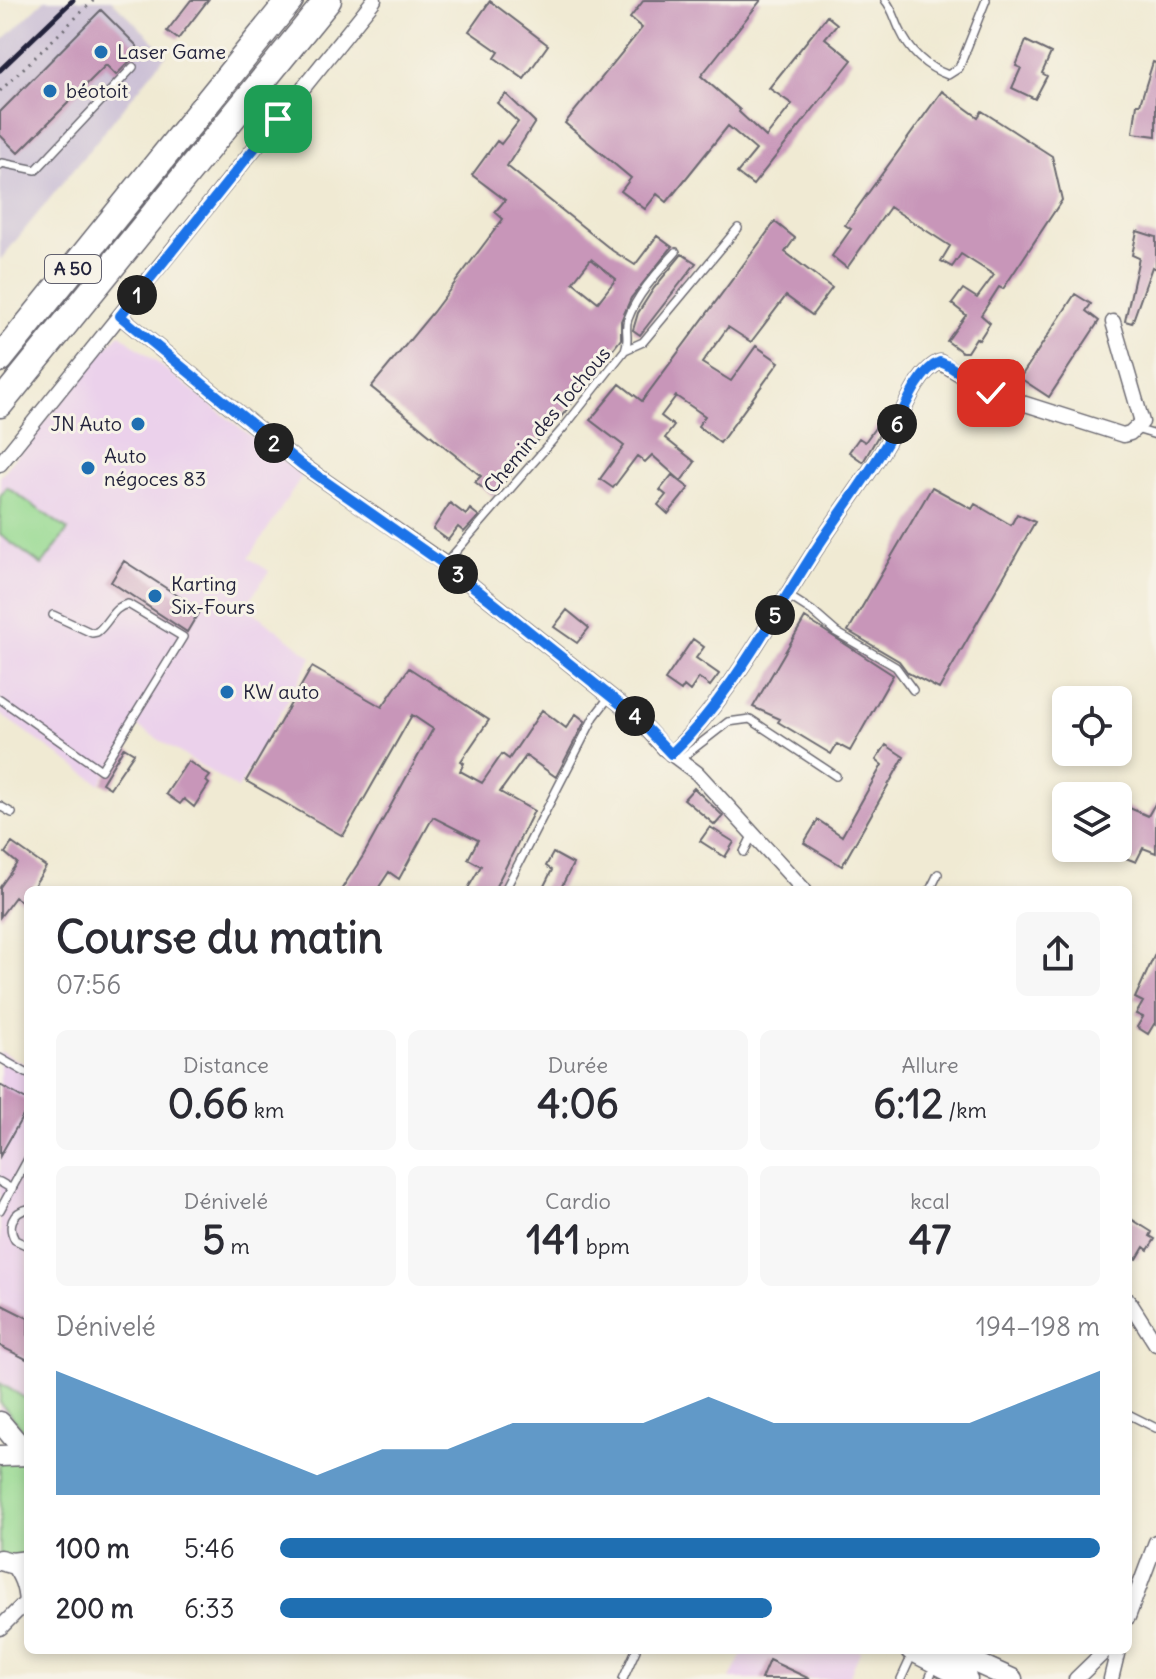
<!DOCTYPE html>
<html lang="fr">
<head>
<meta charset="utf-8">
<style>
	:root { --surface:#fff; --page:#f7f7f7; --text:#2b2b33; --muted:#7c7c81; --accent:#1f6fb2 }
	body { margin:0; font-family:Delius,sans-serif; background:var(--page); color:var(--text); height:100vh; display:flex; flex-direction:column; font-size:30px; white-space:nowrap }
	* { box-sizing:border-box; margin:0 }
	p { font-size:26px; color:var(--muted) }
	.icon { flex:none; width:44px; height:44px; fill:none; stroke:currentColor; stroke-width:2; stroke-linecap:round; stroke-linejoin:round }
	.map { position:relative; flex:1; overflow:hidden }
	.details { position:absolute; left:24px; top:886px; width:1108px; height:768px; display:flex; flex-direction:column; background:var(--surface); border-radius:12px; box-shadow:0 4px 12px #0003 }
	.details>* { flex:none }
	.controls { position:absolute; left:1052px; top:686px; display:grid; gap:16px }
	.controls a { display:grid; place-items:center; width:80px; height:80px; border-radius:12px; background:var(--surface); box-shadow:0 4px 12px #0003; font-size:40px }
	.pin { position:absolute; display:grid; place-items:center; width:68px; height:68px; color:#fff; margin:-34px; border-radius:16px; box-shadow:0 4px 12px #0006 }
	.km { position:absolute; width:40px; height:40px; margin:-20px; border-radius:50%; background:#222; color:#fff; font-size:22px; line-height:40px; text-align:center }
	.round { display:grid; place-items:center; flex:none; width:84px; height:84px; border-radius:12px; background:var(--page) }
	.headline { display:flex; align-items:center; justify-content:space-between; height:136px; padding:0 32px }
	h1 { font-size:44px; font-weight:700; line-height:60px }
	.metrics { display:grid; grid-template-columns:repeat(3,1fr); gap:12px; height:136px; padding:8px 32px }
	.metrics div { display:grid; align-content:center; border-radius:12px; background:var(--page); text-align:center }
	.metrics b { font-size:40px; font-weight:700 }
	.metrics small { font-size:22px; font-weight:400 }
	.metrics p { font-size:22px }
	.chart { height:224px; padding:16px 32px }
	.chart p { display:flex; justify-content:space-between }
	.chart svg { width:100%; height:144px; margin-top:8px; fill:var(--accent); opacity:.7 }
	ul { padding:0 32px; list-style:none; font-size:26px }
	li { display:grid; grid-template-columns:128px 96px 1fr; align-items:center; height:60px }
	li i { height:20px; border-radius:10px; background:var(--accent) }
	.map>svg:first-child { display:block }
	.built { fill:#ebd1eb }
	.industrial { fill:#cbbfd5 }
	.green { fill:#96d990; stroke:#5c7e66; stroke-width:2 }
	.building { fill:#c896b9; fill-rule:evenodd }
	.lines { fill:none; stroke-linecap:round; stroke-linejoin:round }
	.lane-casing { stroke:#6a6870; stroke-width:10 }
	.street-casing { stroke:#6a6870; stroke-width:17 }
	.secondary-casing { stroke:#6a6870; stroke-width:23 }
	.highway-casing { stroke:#6a6870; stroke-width:29 }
	.path { stroke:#6a6870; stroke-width:3; stroke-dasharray:2 6; stroke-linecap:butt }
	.lane { stroke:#fff; stroke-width:7 }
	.street { stroke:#fff; stroke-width:14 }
	.secondary { stroke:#fff; stroke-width:20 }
	.highway { stroke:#fff; stroke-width:26 }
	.rail { stroke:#22223b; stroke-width:5 }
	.route-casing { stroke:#fff; stroke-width:16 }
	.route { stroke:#1a73e8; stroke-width:10 }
	.poi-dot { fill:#1f6fb2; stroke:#f7f3e8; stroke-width:3 }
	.labels { text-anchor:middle; stroke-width:6; stroke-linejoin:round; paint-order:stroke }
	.shield { fill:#f7f3e8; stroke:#62616f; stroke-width:2 }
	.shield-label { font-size:18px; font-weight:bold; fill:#22223b }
	.poi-label { font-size:20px; fill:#22223b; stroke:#f7f3e8; text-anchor:start }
	.street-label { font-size:20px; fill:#22223b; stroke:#f7f3e8 }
</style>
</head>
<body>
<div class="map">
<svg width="1156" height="1679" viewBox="0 0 1156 1679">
	<rect width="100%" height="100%" fill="#f7f3e8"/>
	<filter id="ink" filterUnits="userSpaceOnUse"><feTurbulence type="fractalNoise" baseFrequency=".0125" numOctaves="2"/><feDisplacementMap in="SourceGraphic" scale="16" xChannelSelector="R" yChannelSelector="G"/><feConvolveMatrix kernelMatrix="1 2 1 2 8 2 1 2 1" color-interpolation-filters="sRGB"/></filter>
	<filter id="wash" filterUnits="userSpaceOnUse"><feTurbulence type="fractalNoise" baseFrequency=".006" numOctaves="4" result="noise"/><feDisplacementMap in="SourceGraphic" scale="32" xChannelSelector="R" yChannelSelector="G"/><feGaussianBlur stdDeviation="1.8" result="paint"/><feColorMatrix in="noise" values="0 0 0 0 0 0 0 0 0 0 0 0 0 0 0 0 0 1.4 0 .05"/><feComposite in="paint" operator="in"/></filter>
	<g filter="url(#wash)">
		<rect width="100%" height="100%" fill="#f0ead3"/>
		<path class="built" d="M120,334l182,142 -53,82 20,13 -23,35 66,51 -74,132 -101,-63 -37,58 -100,-70v-237l103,-127z
			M0,1051l28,15v344l-8,-3 -20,18z
			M744,1650h117l-13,29h-118z"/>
		<path class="industrial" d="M45,0h66l56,54 -167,206v-217z"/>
		<path class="green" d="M7,487l61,43 -26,35 -42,-30v-39z
			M0,1383l28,17v35l-28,-32z
			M28,1455v106l-28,-1v-104z"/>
		<g id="blocks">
			<path class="building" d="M191,0h17l-30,39 -11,-8z
				M644,0h117l-60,76 39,34 -1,2 27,25 26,-33 -23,-16 58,-72 10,8 -12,14 27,22 -99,125 -16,-12 19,-23 -28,-24 -61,76 -10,-8 -12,15 -24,-18 10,-13 -66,-55 77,-95 -12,-10z
				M490,1l58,44 -24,34 -29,-21 4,-6 -30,-21z
				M101,10l36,36 1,7 -22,22 -10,-10 -88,88 -18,-18v-23z
				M1026,41l25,12 -9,20 5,3 -12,23 -23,-11 9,-20 -5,-2z
				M1153,62l3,1v73l-23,-3 4,-29h3z
				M942,91l36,26 4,-6 70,45 10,44 -59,89 -4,-2 -18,28 9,8 -11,17 -3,-2 -9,14h-5l-15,-11 19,-26 -14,-11 11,-15 14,9 17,-23 -33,-21 -9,13 -11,-6 9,-15 -60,-39 -43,61 -15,-12 19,-27 -6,-4z
				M506,94l29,28 -28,44 106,85 22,14 22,-29 15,11 -41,51 -10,23v18l-60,78 -3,-3 -65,82 -18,-14 6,-6 -110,-89 62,-75 70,-93 -8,-7 10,-12 -33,-25 25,-34 4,3 17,-22 -21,-19zM591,259l25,20 -18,23 -25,-20z
				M775,222l20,16 -10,14 47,36 -20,27 -26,-19 -35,46 -23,-15 -26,36 29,18 25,-35 23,16 -59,81 -22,-17 7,-10 -29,-20 -15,20 13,10 -9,12 30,24 -14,19 -29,-26 -7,7 -8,-6 -24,32 -13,-9 24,-33 -34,-26 30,-36 22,17z
				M1137,231l19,6v32l-4,-2 -20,56 -7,-2 14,-63 -7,-3z
				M682,254l14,9 -56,72 -7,-5 5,-17 16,-25z
				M1075,294l16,10 -5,7 13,10 -50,76 -29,-19z
				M880,421l5,3 -22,38 -14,-10 10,-14 6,4z
				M672,475l17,13 -21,26 -10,-9 8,-10 -6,-5z
				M932,487l40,22 3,-5 36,21 6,-11 18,8 -96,167 -31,-16 -9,-12 -51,-30z
				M450,503l16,12 4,-6 9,7 -15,16 -6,-5 -10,13 -15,-11z
				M124,561l76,49 -13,22 -76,-50z
				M567,610l22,18 -12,15 -23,-16z
				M805,618l88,57 -43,76 -13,-7 -6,10 -53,-32 2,-3 -27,-12z
				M693,639l11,8 -8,11 23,16 -9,12 -11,-8 -9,13 -6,-5 -3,5 -16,-11z
				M312,667l70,40 27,-39 80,52 -28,41 3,2 -4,8 22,12 20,-29 7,5 33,-49 24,18 10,-14 9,7 -29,56 -30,-21 -26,36 34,19 -40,79h-27l14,-24 -13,-7 10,-19 -45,-23 -34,62 -10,-7 -12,18h-36l22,-34 70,-127 -21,-14 -69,121 -97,-55z
				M886,745l18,12 -62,109 -38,-23 14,-23 24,16 40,-71 -6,-5z
				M124,747l10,6 -24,35 -8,-5z
				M188,761l22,15 -4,5 3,3 -15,23 -10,-8 -4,5 -14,-10z
				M694,788l29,28 -8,9 -31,-26z
				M1156,802v51l-13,-5 -7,14 -18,-7v-52l30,13z
				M710,827l24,15 -9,15 -25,-16z
				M12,843l34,24 -15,23h-3l-5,12 -8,-5 -15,20v-30l17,-24 -12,-10z
				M553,853l20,11 -13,26h-18l10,-20 -6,-4z
				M1156,952v73l-2,-1 -6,10 -11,-7 6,-10 -7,-3 7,-12 -8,-4z
				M0,1085l28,16v6l-28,49z
				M1128,1217l24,15 -2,4 5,3 -7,11 -4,-3 -7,12 -9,-6z
				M0,1304l28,14v42l-28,-14z
				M769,1660l41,19h-49z"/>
		</g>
	</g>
	<g filter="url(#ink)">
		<use href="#blocks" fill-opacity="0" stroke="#6a6870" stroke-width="2"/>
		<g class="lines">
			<g class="lane-casing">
				<path id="lane" d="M885,0c8,9 10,20 15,30 10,22 26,37 48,45l11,-7 27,-68
					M0,165l2,-2 34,7 97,-103
					M625,350c5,-11 -1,-21 3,-31 9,-25 30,-47 48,-67
					M1136,429l20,6
					M445,564l120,-138 60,-76 18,-8 95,-114
					M787,595l25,16 24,21 60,35 17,23
					M0,699l101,71 82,-133 -55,-33c-16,3 -19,19 -31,28l-5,1 -39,-18
					M679,760l49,-38 22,-3 86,57
					M0,806l12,7
					M744,852l9,-18
					M505,890l89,-173 16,-21
					M930,890l8,-16
					M0,1058l28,16
					M0,1182l12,7
					M28,1209c-16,3 -21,17 -13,31l13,6
					M0,1210l28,-51
					M1128,1414l28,14
					M623,1679l13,-29
					M901,1679l12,-26
					M929,1679l6,-14"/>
			</g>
			<g class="street-casing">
				<path id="street" d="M120,316l182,149 143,99 190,152 30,33 32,24 107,117
					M0,464l374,-464
					M671,754c57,-55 96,-128 138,-194 25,-40 55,-77 78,-117 13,-22 29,-72 53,-81l51,31 132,42 7,-2 12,-11 -29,-100
					M1128,1300l28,44
					M11,1563c10,13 14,23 15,40
					M1128,1617l28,-75
					M0,1628l28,-28
					M1076,1679l30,-29
					M1111,1679l7,-29"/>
			</g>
			<g class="secondary-casing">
				<path id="secondary" d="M0,1422l28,33
					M0,1456l28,-1
					M0,1560l11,3 17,-2
					M911,1650l56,29
					M948,1650l64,29"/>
			</g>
			<g class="highway-casing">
				<path id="highway" d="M0,359l290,-359
					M0,404l328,-404"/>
			</g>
			<path class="path" d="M0,91l94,-91
				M28,1390v-1"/>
			<use href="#lane" class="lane"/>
			<use href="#street" class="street"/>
			<use href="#secondary" class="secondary"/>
			<use href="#highway" class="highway"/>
			<path class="rail" d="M0,70l73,-70"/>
		</g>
	</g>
	<g class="lines" filter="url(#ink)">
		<g class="route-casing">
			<path id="route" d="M278,119l-158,197 182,149 153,107 180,144 36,38c57,-55 96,-128 138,-194 25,-40 55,-77 78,-117 13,-22 29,-72 53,-81l7,3 44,28"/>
		</g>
		<use href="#route" class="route"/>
	</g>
	<g class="poi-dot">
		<circle cx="101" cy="52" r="8"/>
		<circle cx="50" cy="91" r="8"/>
		<circle cx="138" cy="424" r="8"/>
		<circle cx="88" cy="468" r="8"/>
		<circle cx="155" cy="596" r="8"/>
		<circle cx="227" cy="692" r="8"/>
	</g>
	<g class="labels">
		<rect class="shield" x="45" y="255" width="56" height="28" rx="6"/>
		<g class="shield-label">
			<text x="73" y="275">A 50</text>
		</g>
		<g class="poi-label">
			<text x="117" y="59">Laser Game</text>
			<text x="66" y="98">béotoit</text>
			<text x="122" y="431" text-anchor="end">JN Auto</text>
			<text x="104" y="463">Auto<tspan x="104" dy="23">négoces 83</tspan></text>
			<text x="171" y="591">Karting<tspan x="171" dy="23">Six-Fours</tspan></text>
			<text x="243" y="699">KW auto</text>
		</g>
		<g class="street-label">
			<text transform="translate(547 420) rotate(-50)" y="7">Chemin des Tochous</text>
		</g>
	</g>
</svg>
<div class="controls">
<a><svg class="icon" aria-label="locate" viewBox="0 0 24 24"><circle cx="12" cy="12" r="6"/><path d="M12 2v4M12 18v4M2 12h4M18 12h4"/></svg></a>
<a><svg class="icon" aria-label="layers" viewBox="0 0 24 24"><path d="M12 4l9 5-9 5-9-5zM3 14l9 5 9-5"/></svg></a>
</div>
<div class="pin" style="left:278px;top:119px;background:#1e9e55"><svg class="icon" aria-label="arrive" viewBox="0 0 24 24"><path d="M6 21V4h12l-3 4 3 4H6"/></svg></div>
<div class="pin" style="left:991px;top:393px;background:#d93025"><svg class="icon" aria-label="check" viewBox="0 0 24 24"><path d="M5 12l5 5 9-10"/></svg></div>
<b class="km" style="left:137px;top:295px">1</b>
<b class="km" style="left:274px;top:443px">2</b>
<b class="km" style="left:458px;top:574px">3</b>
<b class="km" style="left:635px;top:716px">4</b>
<b class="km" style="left:775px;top:615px">5</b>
<b class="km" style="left:897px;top:424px">6</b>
<section class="details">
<div class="headline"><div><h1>Course du matin</h1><p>07:56</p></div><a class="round"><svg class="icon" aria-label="share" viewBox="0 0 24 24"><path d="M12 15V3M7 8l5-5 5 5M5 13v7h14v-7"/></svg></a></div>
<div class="metrics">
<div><p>Distance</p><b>0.66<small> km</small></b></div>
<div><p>Durée</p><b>4:06</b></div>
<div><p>Allure</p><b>6:12<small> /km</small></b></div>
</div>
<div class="metrics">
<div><p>Dénivelé</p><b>5<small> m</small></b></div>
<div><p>Cardio</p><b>141<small> bpm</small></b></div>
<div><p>kcal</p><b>47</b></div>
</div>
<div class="chart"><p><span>Dénivelé</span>194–198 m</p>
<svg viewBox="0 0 160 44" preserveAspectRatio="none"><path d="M0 44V6L10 14L20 22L30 30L40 38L50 30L60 30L70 22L80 22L90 22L100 14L110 22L120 22L130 22L140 22L150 14L160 6V44z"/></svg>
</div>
<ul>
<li><b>100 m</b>5:46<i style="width:100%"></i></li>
<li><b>200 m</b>6:33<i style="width:60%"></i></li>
</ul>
</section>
</div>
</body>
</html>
